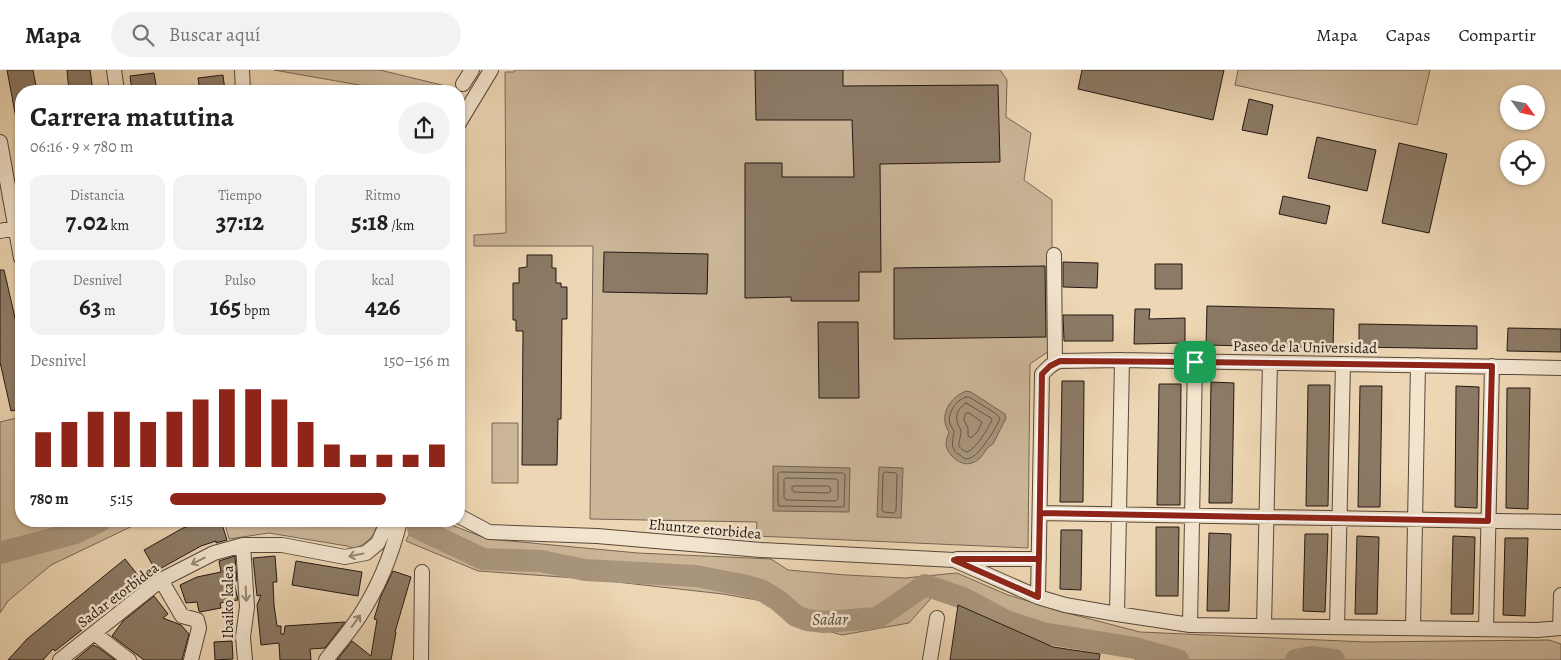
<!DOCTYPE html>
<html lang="es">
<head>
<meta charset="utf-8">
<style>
	:root { --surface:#fff; --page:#f2f2f2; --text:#202124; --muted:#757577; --line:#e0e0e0; --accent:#8f2418 }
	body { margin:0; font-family:Alegreya,serif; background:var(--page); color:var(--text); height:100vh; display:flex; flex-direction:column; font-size:19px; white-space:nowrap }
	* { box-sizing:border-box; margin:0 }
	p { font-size:16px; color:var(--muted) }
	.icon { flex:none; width:28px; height:28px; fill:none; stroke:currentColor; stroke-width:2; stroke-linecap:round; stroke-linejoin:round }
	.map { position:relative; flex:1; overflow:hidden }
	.details { position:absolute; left:15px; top:15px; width:450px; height:442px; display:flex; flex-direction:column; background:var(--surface); border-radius:20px; box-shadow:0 1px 4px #0004 }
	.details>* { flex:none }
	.needle { width:32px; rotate:123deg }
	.fabs { position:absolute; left:1500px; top:15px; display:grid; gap:10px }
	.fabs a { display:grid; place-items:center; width:45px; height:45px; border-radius:50%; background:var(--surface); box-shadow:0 1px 4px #0004; font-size:25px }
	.pin { position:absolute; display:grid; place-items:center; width:42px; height:42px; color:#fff; margin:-21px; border-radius:10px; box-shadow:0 2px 8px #0006 }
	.round { display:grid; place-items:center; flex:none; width:52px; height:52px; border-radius:26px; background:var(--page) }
	.headline { display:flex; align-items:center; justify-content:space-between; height:85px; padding:0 15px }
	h1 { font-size:28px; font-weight:600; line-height:38px }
	.stats { display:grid; grid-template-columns:repeat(3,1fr); gap:8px; height:85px; padding:5px 15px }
	.stats div { display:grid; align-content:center; border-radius:12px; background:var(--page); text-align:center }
	.stats b { font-size:25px; font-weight:600 }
	.stats small { font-size:14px; font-weight:400 }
	.stats p { font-size:14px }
	.chart { height:140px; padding:10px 15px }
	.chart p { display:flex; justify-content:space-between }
	.chart svg { width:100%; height:90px; margin-top:5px; stroke:var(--accent); stroke-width:6 }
	ul { padding:0 15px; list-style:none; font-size:16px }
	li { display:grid; grid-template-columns:80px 60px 1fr; align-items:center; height:38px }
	li i { height:12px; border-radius:6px; background:var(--accent) }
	header { display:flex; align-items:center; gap:30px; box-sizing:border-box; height:70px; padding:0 25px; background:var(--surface); border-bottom:1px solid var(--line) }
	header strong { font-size:24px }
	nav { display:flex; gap:28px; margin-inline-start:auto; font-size:18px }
	.search { width:350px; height:45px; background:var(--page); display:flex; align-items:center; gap:12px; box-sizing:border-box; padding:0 18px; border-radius:28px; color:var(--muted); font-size:19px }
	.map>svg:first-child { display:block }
	.green { fill:#cbb698; stroke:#765 }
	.water { fill:#a8957c; stroke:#736352 }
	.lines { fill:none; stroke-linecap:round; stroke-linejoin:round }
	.shore { stroke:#665647; stroke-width:1 }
	.river { stroke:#a8957c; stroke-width:22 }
	.building { fill:#8c7a66; stroke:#231712 }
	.minor-casing { stroke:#56473a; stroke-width:16 }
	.minor { stroke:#f3e4ce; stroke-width:14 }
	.oneway { stroke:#958879 }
	.route-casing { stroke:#fff; stroke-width:10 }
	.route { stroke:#8f2418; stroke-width:6 }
	.labels { text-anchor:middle; stroke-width:5; stroke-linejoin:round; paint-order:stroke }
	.street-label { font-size:15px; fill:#231712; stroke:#f3e4ce }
	.water-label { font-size:16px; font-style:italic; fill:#58493c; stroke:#f3e4ce }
</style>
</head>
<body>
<header>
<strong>Mapa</strong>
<div class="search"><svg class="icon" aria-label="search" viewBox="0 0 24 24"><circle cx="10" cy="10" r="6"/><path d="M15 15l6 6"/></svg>Buscar aquí</div>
<nav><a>Mapa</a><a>Capas</a><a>Compartir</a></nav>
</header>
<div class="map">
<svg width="1561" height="590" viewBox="0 0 1561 590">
	<rect width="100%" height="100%" fill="#edd6b3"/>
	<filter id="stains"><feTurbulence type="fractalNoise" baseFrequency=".004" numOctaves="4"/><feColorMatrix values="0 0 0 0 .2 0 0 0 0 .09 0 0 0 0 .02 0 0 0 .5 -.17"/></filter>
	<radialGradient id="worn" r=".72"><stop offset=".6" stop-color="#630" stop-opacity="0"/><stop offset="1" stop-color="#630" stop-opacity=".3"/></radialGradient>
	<path class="green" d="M274,0h106l74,18v3h-61z
		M515,0h485l7,10 -1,37 25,16 -7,47 28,20v149l-22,15 -2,184 -272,-12 1,-14 -167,-3 3,-273h-119v-11l32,-2 -1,-161h9z
		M1238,0h192l-13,55 -182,-40z
		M21,347v104h122l-92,44 -43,36 -8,12v-191z
		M492,353h26v60h-26z
		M224,451h154c-1,15 -11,21 -23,28l-8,-3 -78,-13 -40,6z
		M415,451h26l47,18 150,14 133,6 17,11 58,5 59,3 52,-5 51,22 59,18 73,19 226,10 183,-2 12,4v16h-426l1,-4 -80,-15 -51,-17 -44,-22 -27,-7 -25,28 -67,12 -46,-13 -22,-19 -51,-9 -133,-15 -112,-8 -72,-30z"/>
	<path class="water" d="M966,321l5,1 34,22 1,4 -13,26c-9,4 -10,16 -21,19 -11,4 -25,-8 -26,-19 0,-4 2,-9 3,-12 -11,-16 1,-35 17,-41z
		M773,396l77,2 -1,44 -76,-1z
		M879,397l24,1 -2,50 -24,-1z"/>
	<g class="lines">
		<path class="shore" d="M966,327h3l26,16 5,5c-3,9 -21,38 -30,40 -4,2 -7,0 -10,-3 -11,-6 -7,-14 -6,-24 -1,-2 -3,-4 -4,-7 -3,-11 6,-24 16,-27z
			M966,333l25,15 1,2c-5,10 -15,28 -25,32 -13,-6 -7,-8 -6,-20 0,-4 -4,-7 -4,-11 -2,-8 3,-14 9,-18z
			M966,343h3l13,9 -4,9 -7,7 -3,-2v-8l-4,-8z
			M780,402l63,1 2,2 -1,31 -2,1 -63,-1 -1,-3v-29z
			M886,402l10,1 1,2 -1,36 -2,2 -10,-1 -2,-2 1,-36z
			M786,408l51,1 1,2v18l-2,2 -50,-1 -2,-3v-17z
			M794,416h34l2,1 1,4 -3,2 -34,-1 -2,-2v-3z"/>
		<path class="river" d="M418,458l65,31 58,2 44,9 111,6 51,10 16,5 16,10 17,15 11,4 17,2 53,-4 48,-33 38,13 43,23 37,12 92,15 43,12
			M0,483l75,-20 25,-12
			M1296,590l15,-3 23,3"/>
	</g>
	<path class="building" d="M7,0h26l4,21h-16v27h-5z
		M67,0h23l3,21h-24z
		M755,0h88v16l155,-1 2,77 -120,2 1,108h-22v29h-68v-4l-46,1v-135h37v14h72l-2,-57h-96z
		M1082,0h142l-11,50 -135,-31z
		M154,3l3,18h-25l-2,-15z
		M223,5l2,16h-25l-2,-13z
		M1249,29l24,6 -6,30 -25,-5z
		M1317,67l59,13 -9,41 -59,-13z
		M1399,73l48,11 -18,79 -47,-10z
		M1283,126l47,10 -4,18 -47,-10z
		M604,182l104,2 -1,40 -104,-2z
		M527,185h25v13h4v15h5v4h6v32h-5l-1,100h-3l-1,46h-35l1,-134h-7v-11h-3v-37h6v-15l8,-1z
		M1063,192l35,1 -1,25 -34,-1z
		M1155,194h27v25h-27z
		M1045,196l1,71 -152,2v-71z
		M0,200h4l17,74v65l-10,2 -11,-49z
		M1207,236l127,3 -1,39 -127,-3z
		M1135,239h15l-1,10 36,-1v25l-51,1z
		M1063,245h50v26h-49z
		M818,252h40l1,76h-40z
		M1359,254l118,2v23l-118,-2z
		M1508,258l53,1v23l-54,-1z
		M1062,311h22l-1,121h-23z
		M1211,312l23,1 -2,120h-23z
		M1159,314h22l-1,121h-23z
		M1308,315h22l-2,121h-22z
		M1360,316h22l-2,121h-22z
		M1456,316l23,1 -2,121 -22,-1z
		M1507,318h23l-2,121 -22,-1z
		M204,451h17l6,19 -11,3v-2l-15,5 -45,25 -12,-21 39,-22z
		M1156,457h23l-1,69h-22z
		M1061,460h21l-1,60 -21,-1z
		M1209,463l22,1 -2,77h-22z
		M1305,464h23l-3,78 -22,-1z
		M1357,466l22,1 -2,77h-22z
		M1453,466l22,1 -2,77h-22z
		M1505,468h23l-3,78 -22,-1z
		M235,486l2,25h-3l4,19 -18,3 1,5 -21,4 -1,-1 -2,-9 -11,1 -6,-18 17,-8 24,-5 -2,-11z
		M275,486l2,26h-4l1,23 3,21h4v8h3l1,-8 60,-4 -20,26 -15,1 1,11h-31l-1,-17 -18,2 -4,-40 4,-10 -4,1 -4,-38z
		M125,489l16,20 -56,45 2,2 -32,25 -2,-2 -10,11h-35l19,-21z
		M296,491l66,11 -4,24 -66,-11z
		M393,501l18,6 -16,55h1l-5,28h-54l15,-19 19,15 6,-36 -3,-1 7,-23z
		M154,526l14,18 -5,4 18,7 8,9 -7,26h-38l-32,-24 11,-15z
		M958,535l95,42 47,7 -1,6h-149z
		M232,571l1,18 -18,1 -1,-18z
		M93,575l6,3 16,12h-40z"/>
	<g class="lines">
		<g class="minor-casing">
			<path id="minor" d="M114,0l3,21
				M242,0l1,21
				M463,14l9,-14
				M459,53l32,-53
				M0,72l21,116
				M0,161l21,-4
				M1054,185l1,108
				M1040,443l521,9
				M459,446l30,16 108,4 164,14 193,10 84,37 27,8 52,9 73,11 347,5 24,-2
				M243,475l4,62 -4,30 2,23
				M957,489h82
				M161,510l21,36 15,4 2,8 -8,32
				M1038,527l4,-223c6,-6 10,-11 18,-13l62,-1 439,8
				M1117,544l5,-254
				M1190,555l5,-263
				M1264,556l6,-263
				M1337,557l6,-263
				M1413,558l5,-263
				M1560,558l1,-33
				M1486,559l6,-263
				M95,564l34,26
				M60,590l101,-80 53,-27 29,-8h39l63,12 21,-4 12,-10 7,-16v-6
				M326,590c11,-14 23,-28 33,-43 19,-29 33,-63 41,-96
				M421,590l1,-88
				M930,590l7,-42"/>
		</g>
		<use href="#minor" class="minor"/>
	</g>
	<defs><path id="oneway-shaft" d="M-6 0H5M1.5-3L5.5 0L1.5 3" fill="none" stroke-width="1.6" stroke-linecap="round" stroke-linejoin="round" transform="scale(1.25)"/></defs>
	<g class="oneway">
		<use href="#oneway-shaft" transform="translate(356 485) rotate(169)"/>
		<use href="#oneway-shaft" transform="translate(198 491) rotate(153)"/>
		<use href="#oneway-shaft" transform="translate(246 524) rotate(87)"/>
		<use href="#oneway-shaft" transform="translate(356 551) rotate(-54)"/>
	</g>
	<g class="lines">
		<g class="route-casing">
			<path id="route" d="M1195,292l-135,-1 -10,5 -8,8 -3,185h-81l-4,1 84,37 2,-84 448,8 4,-155 -297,-4"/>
		</g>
		<use href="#route" class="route"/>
	</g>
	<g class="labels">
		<g class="street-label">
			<text transform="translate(1305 277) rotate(1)" y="5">Paseo de la Universidad</text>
			<text transform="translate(705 459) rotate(5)" y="5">Ehuntze etorbidea</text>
			<text transform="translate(118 525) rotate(-37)" y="5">Sadar etorbidea</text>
			<text transform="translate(228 532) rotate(-90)" y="5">Ibaiko kalea</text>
		</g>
		<g class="water-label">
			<text x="830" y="555">Sadar</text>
		</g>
	</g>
	<rect width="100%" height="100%" filter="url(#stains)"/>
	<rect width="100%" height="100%" fill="url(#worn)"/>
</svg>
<div class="fabs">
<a><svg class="needle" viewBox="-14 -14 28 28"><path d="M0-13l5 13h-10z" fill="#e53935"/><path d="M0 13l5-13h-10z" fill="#757577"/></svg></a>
<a><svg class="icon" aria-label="locate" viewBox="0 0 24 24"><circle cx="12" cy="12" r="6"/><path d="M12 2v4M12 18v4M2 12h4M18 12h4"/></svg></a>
</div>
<div class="pin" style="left:1195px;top:292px;background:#1e9e55"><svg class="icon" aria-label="arrive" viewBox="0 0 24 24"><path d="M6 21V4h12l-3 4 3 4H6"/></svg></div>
<section class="details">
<div class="headline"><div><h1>Carrera matutina</h1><p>06:16 · 9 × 780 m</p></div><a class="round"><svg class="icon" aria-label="share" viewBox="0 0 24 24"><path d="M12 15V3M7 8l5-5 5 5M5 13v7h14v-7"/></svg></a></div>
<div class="stats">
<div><p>Distancia</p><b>7.02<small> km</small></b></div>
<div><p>Tiempo</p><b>37:12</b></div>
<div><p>Ritmo</p><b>5:18<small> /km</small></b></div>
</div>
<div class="stats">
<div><p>Desnivel</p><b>63<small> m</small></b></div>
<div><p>Pulso</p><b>165<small> bpm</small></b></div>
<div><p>kcal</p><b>426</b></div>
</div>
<div class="chart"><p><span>Desnivel</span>150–156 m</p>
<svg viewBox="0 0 160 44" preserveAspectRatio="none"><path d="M5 44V27M15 44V22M25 44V17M35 44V17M45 44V22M55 44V17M65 44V11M75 44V6M85 44V6M95 44V11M105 44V22M115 44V33M125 44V38M135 44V38M145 44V38M155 44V33"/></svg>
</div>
<ul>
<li><b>780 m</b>5:15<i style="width:77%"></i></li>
</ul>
</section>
</div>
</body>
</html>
